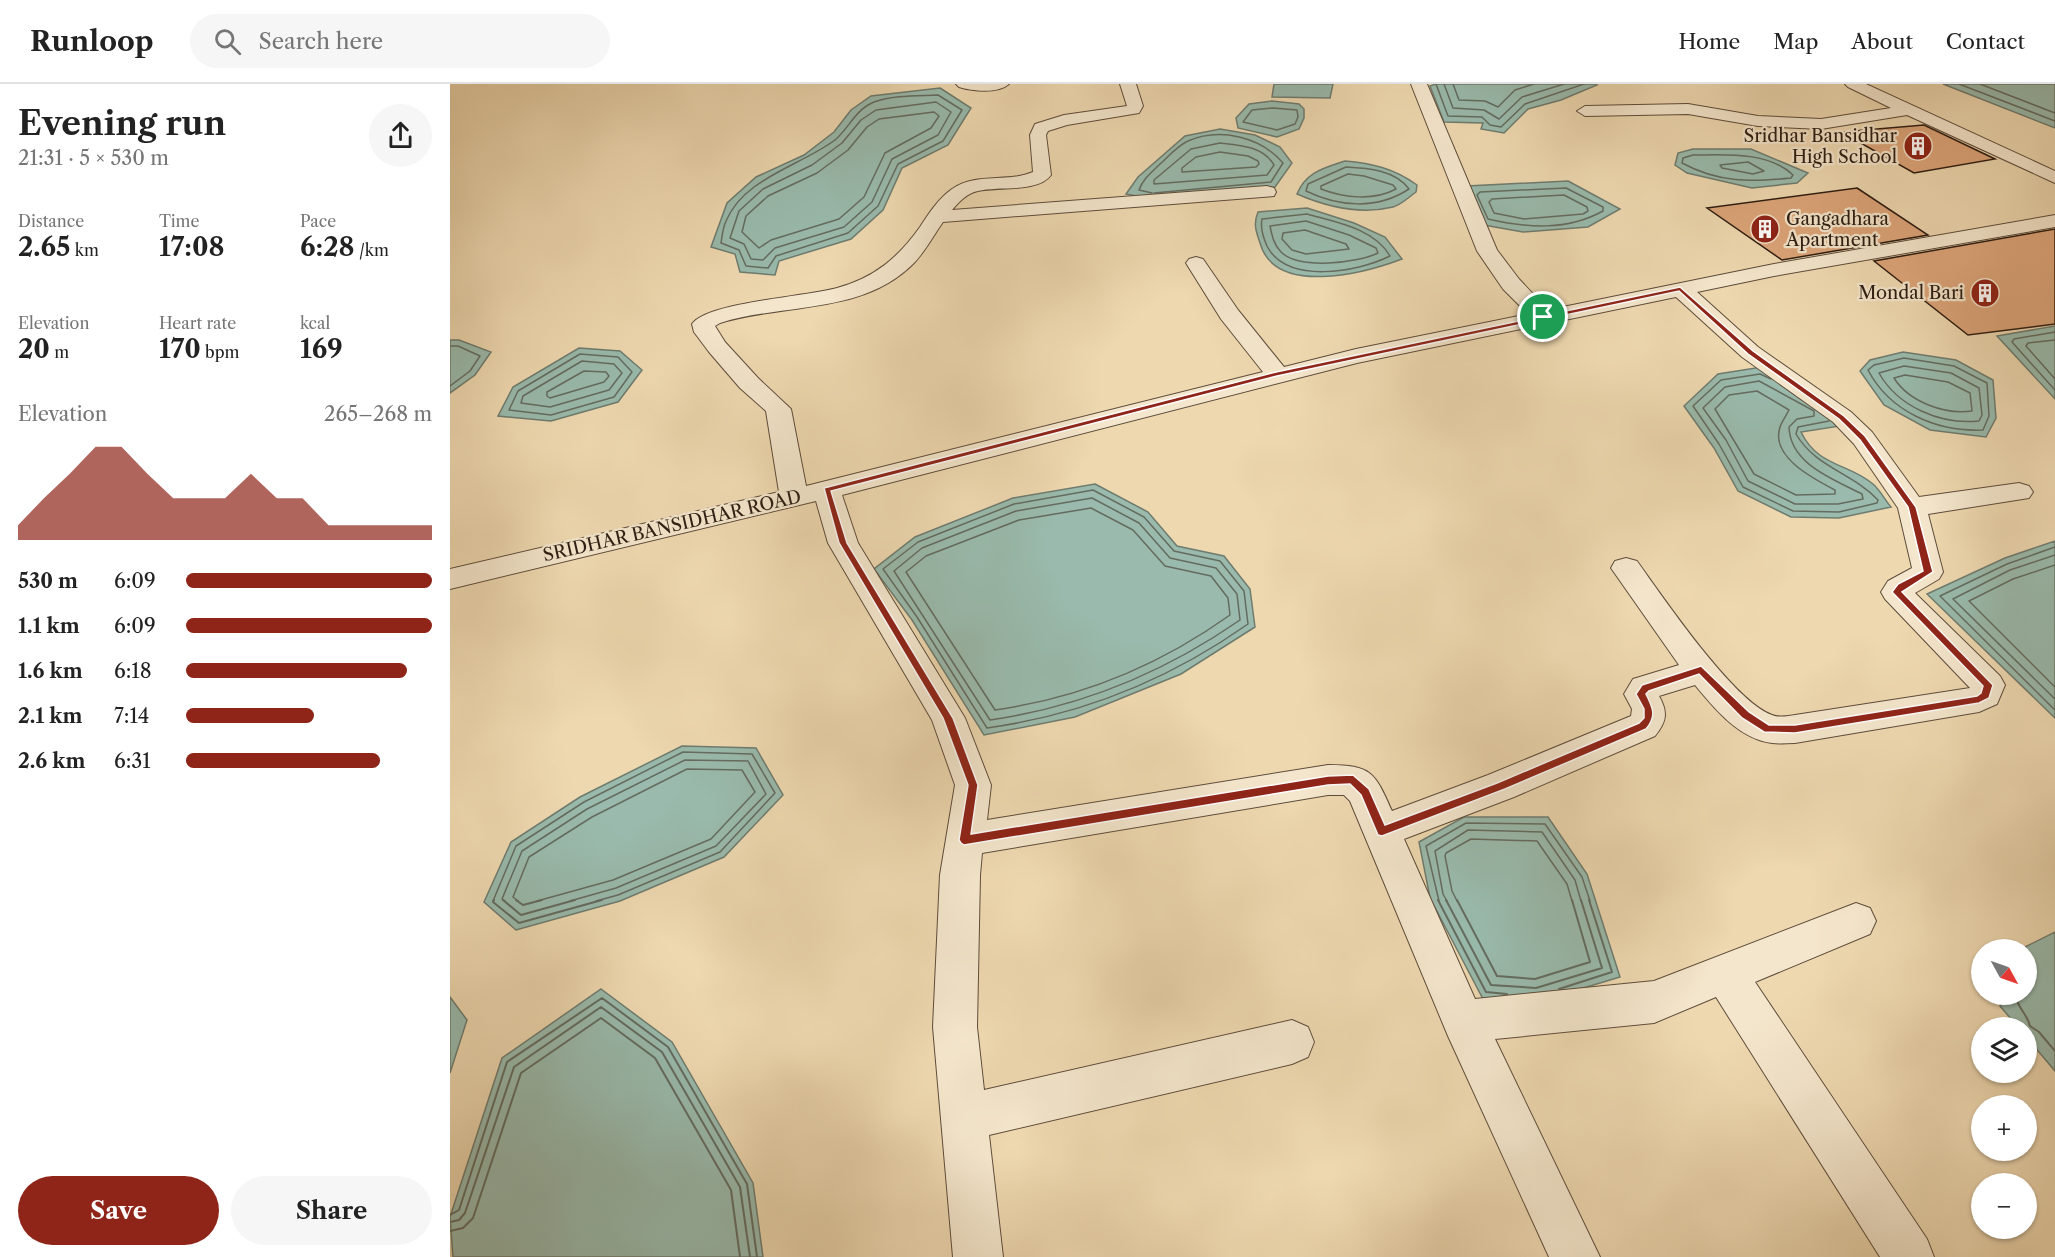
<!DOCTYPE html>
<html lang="en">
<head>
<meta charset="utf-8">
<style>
	:root { --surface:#fff; --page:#f6f6f6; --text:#222; --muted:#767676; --line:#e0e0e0; --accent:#8f2418 }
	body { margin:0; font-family:"Libre Caslon Text",serif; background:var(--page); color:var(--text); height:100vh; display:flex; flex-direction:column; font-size:22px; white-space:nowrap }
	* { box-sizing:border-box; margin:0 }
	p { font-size:20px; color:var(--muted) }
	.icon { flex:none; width:33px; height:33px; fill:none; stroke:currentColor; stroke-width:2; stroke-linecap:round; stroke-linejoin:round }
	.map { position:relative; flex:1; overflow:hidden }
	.details { display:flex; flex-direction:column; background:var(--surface); width:450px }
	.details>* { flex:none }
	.needle { width:39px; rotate:130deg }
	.fabs { position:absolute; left:1521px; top:855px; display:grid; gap:12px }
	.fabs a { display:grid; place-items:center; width:66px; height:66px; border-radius:50%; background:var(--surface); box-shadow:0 2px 4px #0004; font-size:30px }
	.pin { position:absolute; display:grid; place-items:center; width:51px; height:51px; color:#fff; margin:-26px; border:3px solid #fff; border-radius:50%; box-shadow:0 2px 6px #0007 }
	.round { display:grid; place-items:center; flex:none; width:63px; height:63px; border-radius:32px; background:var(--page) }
	.overview { display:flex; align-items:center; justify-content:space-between; height:102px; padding:0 18px }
	h1 { font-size:33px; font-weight:700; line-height:45px }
	.metrics { display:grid; grid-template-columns:repeat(3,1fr); gap:9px; height:102px; padding:6px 18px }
	.metrics div { display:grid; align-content:center }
	.metrics b { font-size:26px; font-weight:700 }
	.metrics small { font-size:16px; font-weight:400 }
	.metrics p { font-size:16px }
	.chart { height:168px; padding:12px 18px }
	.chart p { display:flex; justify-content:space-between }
	.chart svg { width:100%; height:108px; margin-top:6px; fill:var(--accent); opacity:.7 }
	.primary-button { display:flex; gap:12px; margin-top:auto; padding:12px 18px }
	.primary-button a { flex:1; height:69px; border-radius:36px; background:var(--accent); color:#fff; font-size:24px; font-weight:700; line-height:69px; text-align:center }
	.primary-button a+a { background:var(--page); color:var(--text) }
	ul { padding:0 18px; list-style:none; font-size:20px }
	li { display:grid; grid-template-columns:96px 72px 1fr; align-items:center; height:45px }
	li i { height:15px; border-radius:8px; background:var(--accent) }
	header { display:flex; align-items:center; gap:36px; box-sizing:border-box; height:84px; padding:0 30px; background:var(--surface); border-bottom:2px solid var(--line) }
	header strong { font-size:28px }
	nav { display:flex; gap:33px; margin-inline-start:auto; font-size:21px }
	.search { width:420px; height:54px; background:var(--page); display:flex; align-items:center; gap:15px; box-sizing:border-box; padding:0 21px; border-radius:33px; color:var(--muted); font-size:22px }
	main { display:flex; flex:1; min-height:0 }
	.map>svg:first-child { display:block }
	.water { fill:#99baac; stroke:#6e7c6f; stroke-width:1.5 }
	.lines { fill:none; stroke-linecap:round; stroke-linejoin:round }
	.shore-far1 { stroke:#646c60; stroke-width:1.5 }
	.shore { stroke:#646c60; stroke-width:2 }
	.building { fill:#dca57a; stroke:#2e1e13; stroke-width:1.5 }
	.minor-casing { stroke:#5e4c3a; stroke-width:2 }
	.minor { fill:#f4e6cc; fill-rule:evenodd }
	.route { fill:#8f2418; stroke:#fff; stroke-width:1.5; fill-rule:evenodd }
	.labels { text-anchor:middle; stroke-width:4.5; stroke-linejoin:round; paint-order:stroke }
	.far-poi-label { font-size:18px; fill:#2e1e13; stroke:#f4e6cc; text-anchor:end }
	.far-street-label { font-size:18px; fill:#2e1e13; stroke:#f4e6cc }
</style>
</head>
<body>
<header>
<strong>Runloop</strong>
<div class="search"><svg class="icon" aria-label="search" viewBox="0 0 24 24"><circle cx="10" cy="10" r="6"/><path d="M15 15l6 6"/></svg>Search here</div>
<nav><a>Home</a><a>Map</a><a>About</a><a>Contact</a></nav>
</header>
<main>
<section class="details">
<div class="overview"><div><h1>Evening run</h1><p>21:31 · 5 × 530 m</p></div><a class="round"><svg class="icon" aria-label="share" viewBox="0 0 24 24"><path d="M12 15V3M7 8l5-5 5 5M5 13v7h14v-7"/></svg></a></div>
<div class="metrics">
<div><p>Distance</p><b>2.65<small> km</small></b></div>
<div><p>Time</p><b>17:08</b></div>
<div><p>Pace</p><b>6:28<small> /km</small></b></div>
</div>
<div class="metrics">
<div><p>Elevation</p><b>20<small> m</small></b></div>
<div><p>Heart rate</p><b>170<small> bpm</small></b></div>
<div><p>kcal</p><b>169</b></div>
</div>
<div class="chart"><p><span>Elevation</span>265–268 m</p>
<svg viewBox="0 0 160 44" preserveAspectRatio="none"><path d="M0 44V38L10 27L20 17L30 6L40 6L50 17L60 27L70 27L80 27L90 17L100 27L110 27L120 38L130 38L140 38L150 38L160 38V44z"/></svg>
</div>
<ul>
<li><b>530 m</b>6:09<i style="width:100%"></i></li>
<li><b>1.1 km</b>6:09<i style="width:100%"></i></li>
<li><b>1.6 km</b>6:18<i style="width:90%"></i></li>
<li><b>2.1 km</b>7:14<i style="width:52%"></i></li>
<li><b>2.6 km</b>6:31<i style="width:79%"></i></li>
</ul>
<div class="primary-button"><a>Save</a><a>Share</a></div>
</section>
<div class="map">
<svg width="1605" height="1173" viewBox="0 0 1605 1173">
	<rect width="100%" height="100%" fill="#eed8b0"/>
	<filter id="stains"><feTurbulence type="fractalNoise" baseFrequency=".00333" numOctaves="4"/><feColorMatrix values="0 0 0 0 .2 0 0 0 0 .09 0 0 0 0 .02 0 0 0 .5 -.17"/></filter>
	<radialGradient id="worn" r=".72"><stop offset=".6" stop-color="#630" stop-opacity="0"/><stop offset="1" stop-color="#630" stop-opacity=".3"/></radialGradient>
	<path class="water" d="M824,0h59l-3,14 -58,-1z
		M986,0h159l2,1 -36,15 -33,9 -24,24 -23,-4 2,-6 -39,-1 -14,-36z
		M1493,0h112v44z
		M490,4l31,20 -23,37 -46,23 -19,42 -32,29 -72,22 -4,14 -35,-3 -5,-18 -24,-7 16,-44 29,-26 48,-22 30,-23 17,-22 20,-14z
		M822,17l27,3 5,5v9l-5,11 -22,8 -39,-9 -2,-10 13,-14z
		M770,45l35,6 25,12 12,16 -17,24 -123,12 -26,-5 12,-17 47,-41z
		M1243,65h58l57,24 -11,10 -45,5 -65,-15 -12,-8 3,-12z
		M895,77c27,2 50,8 72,24l-1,7c-7,5 -15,13 -23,15 -33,8 -66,0 -96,-13 9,-22 27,-26 48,-33z
		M1118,97l52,28 -32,18 -65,5 -39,-7 -17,-39z
		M857,124l47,15 31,14 17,22c-37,14 -127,38 -142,-16 -4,-12 -7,-19 -2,-31z
		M1605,242v73l-58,-63z
		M0,256h9l32,12 -16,23 -25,18z
		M129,264l41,3 22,19 -24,32 -67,19 -53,-5 15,-29z
		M1453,268l53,8 37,20 3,38 -10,19 -56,-7 -46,-25 -24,-34 10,-11z
		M1312,283l41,24 47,20 3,13 -52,8c17,35 47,31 72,52 7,6 12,16 18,23l-52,11 -48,-1 -53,-26 -24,-43 -30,-42 34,-32z
		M645,400l53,28 29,34 47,10 26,33 5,38 -74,47 -106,43 -91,18 -72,-115 -38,-51 41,-32 98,-39z
		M1605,457v177l-128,-124 78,-36z
		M232,662l74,2 27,47 -59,62 -104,44 -104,29 -32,-28 27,-60 69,-45z
		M1014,733h84l39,57 33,103 -83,25 -54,-3 -53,-101 -11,-56z
		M1605,848v139l-28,-33 -1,-10 -8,-1 -18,-21 4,-11 22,-1v-44l-5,-1z
		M151,905l71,53 81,141 10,74h-310l-3,-40 52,-159z
		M0,913l17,23 -17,53z"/>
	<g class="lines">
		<path class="shore-far1" d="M986,0l12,32 34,1 8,8 11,2 24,-23 59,-20
			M994,0l9,24 31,2 15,9 23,-22 42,-13
			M1003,0l6,16 26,1 13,6 17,-17 19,-6
			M1509,0l96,37
			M1530,0l75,29
			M488,11l24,15 -19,31 -45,23 -20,42 -30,27 -72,23 -8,12 -22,-2 -7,-16 -18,-7c1,-7 2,-16 5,-22 18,-43 74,-55 109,-81 14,-12 21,-31 39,-38 20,-7 43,-6 64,-7z
			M486,18l15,10 -13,23 -46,24 -20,43 -28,25 -69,21 -12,12 -12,-1 -7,-15 -14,-6 9,-27 24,-22 49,-24 30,-22 19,-23 15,-10z
			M823,24l24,2 1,7 -3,7 -18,6 -34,-8 9,-12z
			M484,28l5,4 -8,12 -46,25 -21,44 -25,22 -68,21 -12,8 -17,-16 4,-16 22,-20 49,-23 31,-23 19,-23 12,-8z
			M770,59c19,2 43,3 54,22l-7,10 -113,9v-4l37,-31z
			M770,68l28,4 10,5 1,3 -3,3 -74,5v-4l14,-11z
			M1243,71c32,0 75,-4 100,20l-2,3c-40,4 -72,5 -109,-15l1,-5z
			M1298,78l16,9 -11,3 -31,-6 -2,-3z
			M896,83c22,1 49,3 63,22 -32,21 -70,18 -103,2l2,-7z
			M898,90l16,2 29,9 3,4c-22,12 -52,9 -75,0v-3z
			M1116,104l37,19v4c-36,20 -76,17 -115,8l-11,-24 3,-3z
			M702,109l-13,-3c4,-11 12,-17 20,-25 9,-8 18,-19 29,-24 32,-14 73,-4 95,22l-12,19 -117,11
			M1114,111l23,12 1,4 -5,3 -59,5 -30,-6 -5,-11 3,-3z
			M857,130c28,8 67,14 83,42 -32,16 -103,29 -123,-10 -4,-9 -7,-18 -5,-27z
			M856,137l43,14 27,13 2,5c-20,10 -79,17 -97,-1 -7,-7 -9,-16 -11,-26z
			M855,146l41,14 3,5 -43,5 -14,-4 -10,-11 1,-6z
			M1605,248l-41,7 -2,3 43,48
			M1605,256l-27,3 -2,3 29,33
			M0,262h8l22,10 -10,15 -20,15
			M130,270l38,3 14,15 -18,25 -63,18 -42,-5 9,-19z
			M1454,274l50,8 33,17 2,33 -6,14c-46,2 -93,-18 -115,-60l6,-5z
			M132,277l32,3 8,9 -13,17 -59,17 -29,-4 2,-7z
			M1454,282l47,7 28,15 3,27 -3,6c-38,4 -81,-14 -100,-48z
			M134,287l22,1 3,4 -5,6 -54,16 -3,-2v-4z
			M1455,291l43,7 22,11 2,18c-27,4 -63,-9 -78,-33z
			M1321,295l-11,-5 -39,6 -28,26 26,38 24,43 50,24 46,1 38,-9 1,-3c-25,-27 -63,-33 -82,-66l2,-7 31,-6
			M1309,297l55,30v5l-17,3 -8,8c1,37 44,52 73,67l1,5 -25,5h-43l-47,-23 -22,-41 -23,-32 22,-21z
			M1307,307l32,19c-3,6 -7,11 -9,17 -10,30 34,52 55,63v4l-39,1 -42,-21 -39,-65 14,-14z
			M643,406l51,27 30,34 46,10 24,30 4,33c-78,55 -167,91 -261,104l-70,-111 -34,-48 35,-27 96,-38z
			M642,414l47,25 31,35 46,10 21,26 3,26c-75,52 -160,87 -250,100l-96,-149 28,-23 94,-37z
			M641,424l42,22 32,36 46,10 17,22 2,17c-70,50 -150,83 -235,95l-89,-138 20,-16 93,-36z
			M1605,463l-48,17 -67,32 115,114
			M1605,471l-45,15 -57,29 102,100
			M1605,481l-42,14 -44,22 86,86
			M43,817l23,-55 68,-44 99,-50 69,2 23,39 -55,59 -102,43 -22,6
			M55,817l-3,-2 20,-48 65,-42 98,-49 63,1 18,33 -50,52 -100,42 -46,13
			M68,817l-5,-4 16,-40 63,-40 95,-48 55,1 13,22 -44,47 -98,41 -76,21
			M989,817l-13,-55 40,-23 79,1 37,53 8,24
			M997,817l-4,-7 -8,-43 33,-21 74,2 33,48 6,21
			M1007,817l-5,-10 -7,-35 1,-3 25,-14 66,2 30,43 5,17"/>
		<path class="shore" d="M44,816l-1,2 26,21 83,-23
			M53,816l18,15 54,-15
			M66,816l7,5 19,-5
			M988,816l48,92 21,2
			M996,816l45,85 45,3 66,-20 -21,-68
			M1007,816l40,76 38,3 55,-17 -18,-62
			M1109,905l53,-17 -23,-72
			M1566,910c0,13 11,19 14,32l9,6 16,19
			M0,1131l9,-5 48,-148 95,-64 66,49 79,137 10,73
			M0,1138l9,-2 6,-7 49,-146 87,-60 61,45 78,135 10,70
			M0,1147l13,-3 10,-10 48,-145 80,-55 54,40 76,132 9,67"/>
	</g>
	<path class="building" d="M1474,41l71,34 -81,14 -73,-41z
		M1407,104l71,47 -146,25 -75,-52z
		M1605,145v95l-87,11 -94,-74z"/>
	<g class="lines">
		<g class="minor-casing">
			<path id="minor" d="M506,0h53c-11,10 -37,7 -50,3z
				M670,0h16l7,22 -4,7 -72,12 -19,6 -2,4 5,40c-13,18 -53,11 -73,16 -11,2 -19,11 -26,19l315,-24 7,2 2,4 -2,4 -331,26c-10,14 -18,30 -30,42 -51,51 -130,39 -193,59l-5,3 10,16 33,36 33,31 15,77 457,-114 -42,-53 -35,-56 3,-4 7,-2 7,2 35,51 46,57 72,-18 172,-35 -25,-25 -26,-38 -66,-167h16l70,166 22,29 29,31 226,-46 281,-49v12l-281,49 -77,16 61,55 93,65 21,20 47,65 100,-14 10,3 4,6 -4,6 -101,16 15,58 -4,7 -24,14 85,83 5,9 -8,19 -18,8 -184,31c-8,0 -16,1 -23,0 -33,-4 -58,-35 -77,-58l-36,11c9,16 8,25 -4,40l-141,61 -110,42 71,160 179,-18 202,-78 14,5 6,13 -6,13 -115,48 172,257 7,18h-54l-164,-260 -62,26 -159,16 105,218h-51l-101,-221 -98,-235 -6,-6h-16l-346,58 -2,22 -3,152 7,63 308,-70 16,7 6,15 -6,15 -16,7 -303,71 14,122h-50l-20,-230 7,-152 15,-90 -23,-65 -104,-177 -12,-42 -366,88v-20l329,-77 -13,-81 -26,-23 -31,-36 -15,-20 -2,-8c15,-22 114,-27 145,-36 37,-10 61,-30 83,-61 9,-14 19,-29 32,-38 24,-17 55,-6 81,-17l-3,-37 5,-11 29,-9 63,-9zM1226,213l66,60 91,65 21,22 44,64 14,60 -24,13 -7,11 4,7 85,89 -175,27c-7,1 -16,3 -23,0 -38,-13 -110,-119 -135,-154l-11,-3 -11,3 -4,7 68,97 -46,14 -9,15 8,15 -1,7 -143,59 -96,36c-17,-38 -20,-46 -64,-46l-341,55 4,-35 -26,-67 -107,-175 -16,-48 515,-132z
				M1395,0h21l189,87v12l-148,-68 -86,14 -63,-3 -70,-12 -103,2 -8,-5 8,-5 103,-2 70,12 63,3 70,-11 -43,-21z"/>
		</g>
		<use href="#minor" class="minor"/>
	</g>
	<path class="route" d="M1230,203l73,64 91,65 21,20 51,71 17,65 -31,20 89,91 2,2 -4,13 -10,5 -184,30 -31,-1 -22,-14 -43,-44 -50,17 -3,3c7,14 11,22 0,35l-141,60 -123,47 -4,-1 -17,-40 -11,-11 -22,1 -364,60 -3,-2 -2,-3 9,-55 -25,-67 -104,-175 -15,-55 452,-116zM1229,207l69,63 91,65 21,21 48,67 15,64 -25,13 -6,8 91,94 -2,7 -4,3 -182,29h-26l-20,-13 -48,-46 -59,19 -6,9 8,15v9l-5,5 -142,60 -112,42 -16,-36 -16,-14 -25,1 -357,58 7,-49 -25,-67 -106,-175 -16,-52 446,-115z"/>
	<defs>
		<g id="building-disc" transform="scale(1.5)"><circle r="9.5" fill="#8f2418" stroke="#f4e6cc"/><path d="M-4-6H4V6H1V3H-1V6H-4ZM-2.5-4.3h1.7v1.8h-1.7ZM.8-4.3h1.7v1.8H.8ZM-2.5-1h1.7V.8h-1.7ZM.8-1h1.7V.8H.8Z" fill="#fff"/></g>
	</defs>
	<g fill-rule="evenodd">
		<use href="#building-disc" x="1468" y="62"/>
		<use href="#building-disc" x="1315" y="145"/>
		<use href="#building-disc" x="1535" y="209"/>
	</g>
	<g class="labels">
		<g class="far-poi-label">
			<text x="1447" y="58">Sridhar Bansidhar<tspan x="1447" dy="21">High School</tspan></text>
			<text x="1336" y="141" text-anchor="start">Gangadhara<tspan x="1336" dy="21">Apartment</tspan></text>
			<text x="1514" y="215">Mondal Bari</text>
		</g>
		<g class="far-street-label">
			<text transform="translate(222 442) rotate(-13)" y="6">SRIDHAR BANSIDHAR ROAD</text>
		</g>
	</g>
	<rect width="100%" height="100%" filter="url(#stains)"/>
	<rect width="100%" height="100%" fill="url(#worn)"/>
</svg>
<div class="fabs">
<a><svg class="needle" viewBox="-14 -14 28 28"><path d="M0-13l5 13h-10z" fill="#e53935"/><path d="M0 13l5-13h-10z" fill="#767676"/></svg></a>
<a><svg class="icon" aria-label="layers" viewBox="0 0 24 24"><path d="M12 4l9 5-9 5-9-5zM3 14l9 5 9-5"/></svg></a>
<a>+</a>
<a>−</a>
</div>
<div class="pin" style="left:1093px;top:233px;background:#1e9e55"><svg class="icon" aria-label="arrive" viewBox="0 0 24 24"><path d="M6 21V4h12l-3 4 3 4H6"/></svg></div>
</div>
</main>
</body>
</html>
